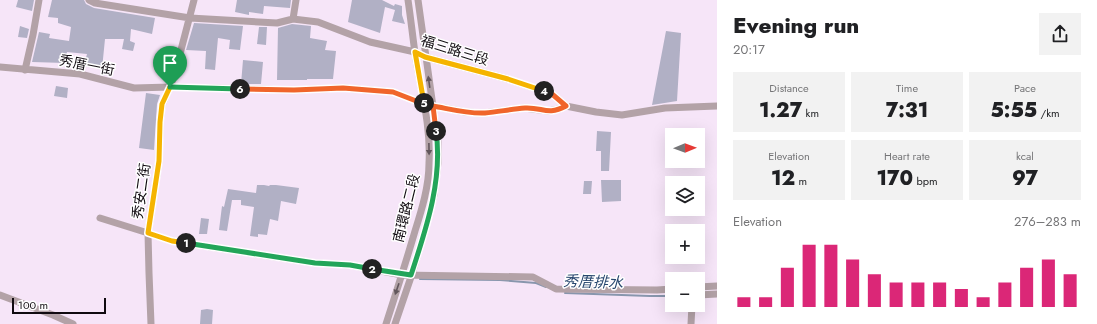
<!DOCTYPE html>
<html lang="en">
<head>
<meta charset="utf-8">
<style>
	:root { --surface:#fff; --page:#f2f2f2; --text:#202124; --muted:#757577; --accent:#db2777 }
	body { margin:0; font-family:Jost,"Noto Sans TC",sans-serif; background:var(--page); color:var(--text); height:100vh; display:flex; flex-direction:column; font-size:15px; white-space:nowrap }
	* { box-sizing:border-box; margin:0 }
	p { font-size:13px; color:var(--muted) }
	.icon { flex:none; width:22px; height:22px; fill:none; stroke:currentColor; stroke-width:2; stroke-linecap:round; stroke-linejoin:round }
	.map { position:relative; flex:1; overflow:hidden }
	.sheet { display:flex; flex-direction:column; background:var(--surface); width:380px }
	.sheet>* { flex:none }
	.needle { width:26px; rotate:89deg }
	.buttons { position:absolute; left:665px; top:128px; display:grid; gap:8px }
	.buttons a { display:grid; place-items:center; width:40px; height:40px; border-radius:0px; background:var(--surface); box-shadow:0 4px 16px #0002; font-size:20px }
	.scale { position:absolute; left:12px; bottom:10px; width:94px; box-sizing:border-box; padding-left:4px; border:2px solid #100a10; border-top:0; font-size:11px; line-height:14px; white-space:nowrap; color:#100a10; -webkit-text-stroke:3px #fff; paint-order:stroke }
	.pin { position:absolute; display:grid; place-items:center; width:34px; height:34px; color:#fff; margin:-41px -17px; border-radius:50% 50% 50% 0; rotate:-45deg; box-shadow:0 0 4px #0007 }
	.pin .icon { rotate:45deg }
	.km { position:absolute; width:20px; height:20px; margin:-10px; border-radius:50%; background:#222; color:#fff; font-size:11px; line-height:20px; text-align:center }
	.round { display:grid; place-items:center; flex:none; width:42px; height:42px; border-radius:0px; background:var(--page) }
	.head { display:flex; align-items:center; justify-content:space-between; height:68px; padding:0 16px }
	h1 { font-size:22px; font-weight:800; line-height:30px }
	.stats { display:grid; grid-template-columns:repeat(3,1fr); gap:6px; height:68px; padding:4px 16px }
	.stats div { display:grid; align-content:center; border-radius:0px; background:var(--page); text-align:center }
	.stats b { font-size:20px; font-weight:800 }
	.stats small { font-size:11px; font-weight:400 }
	.stats p { font-size:11px }
	.chart { height:112px; padding:8px 16px }
	.chart p { display:flex; justify-content:space-between }
	.chart svg { width:100%; height:72px; margin-top:4px; stroke:var(--accent); stroke-width:6 }
	main { display:flex; flex:1; min-height:0 }
	.map>svg:first-child { display:block }
	.lines { fill:none; stroke-linecap:round; stroke-linejoin:round }
	.stream { stroke:#8896ad; stroke-width:2 }
	.building { fill:#b1b0c5 }
	.minor { stroke:#b3a2a7; stroke-width:7 }
	.oneway { fill:#62565c }
	.split-1-casing { stroke:#fff; stroke-width:8 }
	.split-2-casing { stroke:#fff; stroke-width:8 }
	.split-3-casing { stroke:#fff; stroke-width:8 }
	.split-4-casing { stroke:#fff; stroke-width:8 }
	.split-5-casing { stroke:#fff; stroke-width:8 }
	.split-6-casing { stroke:#fff; stroke-width:8 }
	.split-7-casing { stroke:#fff; stroke-width:8 }
	.split-1 { stroke:#f5b400; stroke-width:5 }
	.split-2 { stroke:#22a559; stroke-width:5 }
	.split-3 { stroke:#22a559; stroke-width:5 }
	.split-4 { stroke:#f0652b; stroke-width:5 }
	.split-5 { stroke:#f5b400; stroke-width:5 }
	.split-6 { stroke:#f0652b; stroke-width:5 }
	.split-7 { stroke:#22a559; stroke-width:5 }
	.labels { text-anchor:middle; stroke-width:3; stroke-linejoin:round; paint-order:stroke }
	.street-label { font-size:14px; fill:#100a10; stroke:#fff }
	.water-label { font-size:15px; font-style:italic; fill:#27466e; stroke:#fff }
</style>
</head>
<body>
<main>
<div class="map">
<svg width="717" height="324" viewBox="0 0 717 324">
	<rect width="100%" height="100%" fill="#f6e5f8"/>
	<g class="lines">
		<path class="stream" d="M420,279l80,1 36,3 10,4
			M565,293l85,3h22"/>
	</g>
	<path class="building" d="M18,0h16l-2,11 -16,-4z
		M52,0h32l2,4 8,4 61,10 -3,16 -21,-5 -1,12 5,2 -2,8 -11,-2 2,-10h-19l-3,30 -18,-4 3,-11 -20,-2 -2,11 -33,-1 7,-30 11,2 -1,4 20,3 2,-14 -13,-4v-5l-10,-1z
		M237,0h54l-1,8 -26,-2 -1,8 -14,-2v3l-14,-3z
		M352,0h30l12,6 1,-2 7,2v9l3,9 -13,-3 3,-11 -10,-3 -5,26 -32,-11z
		M194,23l49,3 -3,24 -11,-1 1,-9 -12,-2 -3,32 -10,-1 1,-18 -20,-1z
		M292,24l19,2 -1,12 17,3 -2,9 11,1 -3,28h-26v1h-30l1,-52z
		M20,26l9,3 -2,9 -9,-1z
		M259,27h8l-1,18 -9,-1z
		M666,31l15,2 -4,68 -25,4z
		M243,60l20,2 -2,22h-20z
		M56,86l12,2 -1,10 -13,-2z
		M146,93l14,2 -3,9 -3,46 -15,-2z
		M597,131l14,1 -2,39h-8v-20h-5z
		M601,180h20v21l-19,1z
		M584,181h8l-1,13h-8z
		M257,185h7l5,1 1,-1h6l23,3 -3,16 -15,-3 -3,20 -8,-2 -3,16 -9,-1v3l-8,-1 4,-29 -13,-2v-5h-9l-5,31 -8,-1 3,-24 2,1 4,-18 28,4z
		M201,218l8,1 -2,15h-8z
		M207,309l6,1 -1,14h-12l1,-14z"/>
	<g class="lines">
		<path class="minor" d="M89,0l6,3 95,15 87,5 16,-4 25,3 52,20 45,10 10,5 83,22 44,15 14,12 30,6 26,3 43,-7 52,-2
			M293,19l3,-19
			M0,67l80,7 54,14 36,-1 124,3 49,-2 50,4 31,12 41,8 19,1 40,-5 24,3 11,-2 7,-3
			M25,70l8,-35 6,-35
			M100,218l48,15 24,8 143,22 35,2 52,10 131,2 23,12 101,1 15,-1
			M698,287l19,-1
			M0,295l53,20 20,9
			M698,295l19,-1
			M151,324l-2,-51 -1,-40 11,-72 1,-39 2,-17 8,-18 5,-14 19,-73
			M386,324c10,-31 20,-62 29,-93 7,-22 14,-45 14,-68 2,-35 -7,-69 -13,-103 -3,-20 -5,-40 -8,-60
			M395,324l17,-50 13,-44 9,-35 4,-32v-21l-20,-142
			M691,324l1,-19"/>
	</g>
	<defs><path id="oneway-solid" d="M-6-.8H1V-3.2L6.5 0L1 3.2V.8H-6Z"/></defs>
	<g class="oneway">
		<use href="#oneway-solid" transform="translate(429 82) rotate(-98)"/>
		<use href="#oneway-solid" transform="translate(429 149) rotate(89)"/>
		<use href="#oneway-solid" transform="translate(397 289) rotate(109)"/>
	</g>
	<g class="lines">
		<g class="split-1-casing">
			<path id="split-1" d="M170,87l-8,17 -2,18 -1,39 -11,72 24,8 14,2"/>
		</g>
		<g class="split-2-casing">
			<path id="split-2" d="M186,243l129,20 35,2 22,4"/>
		</g>
		<g class="split-3-casing">
			<path id="split-3" d="M372,269l39,6c15,-46 32,-95 25,-144"/>
		</g>
		<g class="split-4-casing">
			<path id="split-4" d="M436,131l-3,-25c17,3 35,8 52,7 13,-1 26,-4 40,-5 18,-1 22,8 41,-2l-14,-12 -8,-3"/>
		</g>
		<g class="split-5-casing">
			<path id="split-5" d="M424,103l-9,-51 10,5 83,22 36,12"/>
		</g>
		<g class="split-6-casing">
			<path id="split-6" d="M240,89l54,1 49,-2 50,4 31,12v-1"/>
		</g>
		<g class="split-7-casing">
			<path id="split-7" d="M170,87l70,2"/>
		</g>
		<use href="#split-1" class="split-1"/>
		<use href="#split-2" class="split-2"/>
		<use href="#split-3" class="split-3"/>
		<use href="#split-4" class="split-4"/>
		<use href="#split-5" class="split-5"/>
		<use href="#split-6" class="split-6"/>
		<use href="#split-7" class="split-7"/>
	</g>
	<g class="labels">
		<g class="street-label">
			<text transform="translate(455 50) rotate(17)" y="5">福三路三段</text>
			<text transform="translate(87 65) rotate(11)" y="5">秀厝一街</text>
			<text transform="translate(141 191) rotate(-82)" y="5">秀安二街</text>
			<text transform="translate(406 208) rotate(-76)" y="5">南環路二段</text>
		</g>
		<g class="water-label">
			<text transform="translate(593 282) rotate(2)" y="5">秀厝排水</text>
		</g>
	</g>
</svg>
<div class="buttons">
<a><svg class="needle" viewBox="-14 -14 28 28"><path d="M0-13l5 13h-10z" fill="#e53935"/><path d="M0 13l5-13h-10z" fill="#757577"/></svg></a>
<a><svg class="icon" aria-label="layers" viewBox="0 0 24 24"><path d="M12 4l9 5-9 5-9-5zM3 14l9 5 9-5"/></svg></a>
<a>+</a>
<a>−</a>
</div>
<div class="scale">100 m</div>
<div class="pin" style="left:170px;top:87px;background:#1e9e55"><svg class="icon" aria-label="arrive" viewBox="0 0 24 24"><path d="M6 21V4h12l-3 4 3 4H6"/></svg></div>
<b class="km" style="left:186px;top:243px">1</b>
<b class="km" style="left:372px;top:269px">2</b>
<b class="km" style="left:436px;top:131px">3</b>
<b class="km" style="left:544px;top:91px">4</b>
<b class="km" style="left:424px;top:103px">5</b>
<b class="km" style="left:240px;top:89px">6</b>
</div>
<section class="sheet">
<div class="head"><div><h1>Evening run</h1><p>20:17</p></div><a class="round"><svg class="icon" aria-label="share" viewBox="0 0 24 24"><path d="M12 15V3M7 8l5-5 5 5M5 13v7h14v-7"/></svg></a></div>
<div class="stats">
<div><p>Distance</p><b>1.27<small> km</small></b></div>
<div><p>Time</p><b>7:31</b></div>
<div><p>Pace</p><b>5:55<small> /km</small></b></div>
</div>
<div class="stats">
<div><p>Elevation</p><b>12<small> m</small></b></div>
<div><p>Heart rate</p><b>170<small> bpm</small></b></div>
<div><p>kcal</p><b>97</b></div>
</div>
<div class="chart"><p><span>Elevation</span>276–283 m</p>
<svg viewBox="0 0 160 44" preserveAspectRatio="none"><path d="M5 44V38M15 44V38M25 44V20M35 44V6M45 44V6M55 44V15M65 44V24M75 44V29M85 44V29M95 44V29M105 44V33M115 44V38M125 44V29M135 44V20M145 44V15M155 44V24"/></svg>
</div>
</section>
</main>
</body>
</html>
